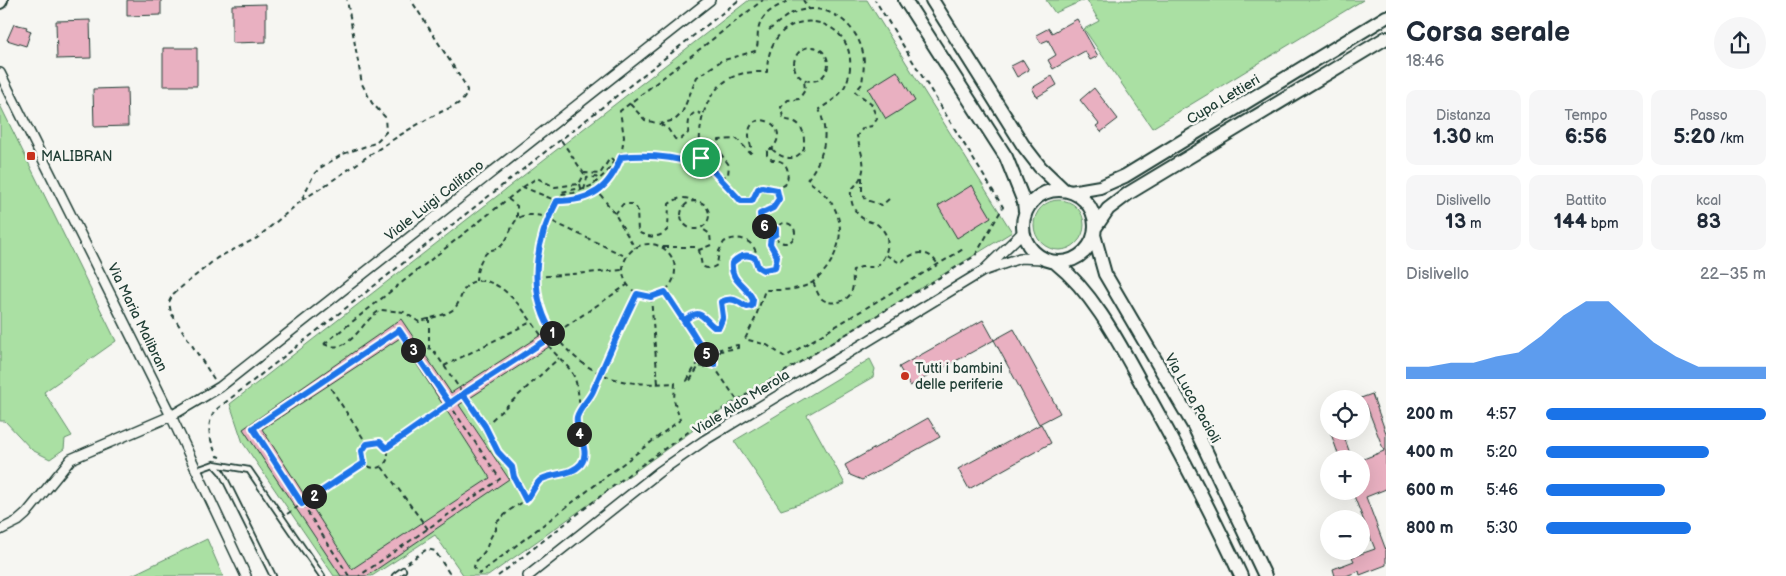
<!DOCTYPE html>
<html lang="it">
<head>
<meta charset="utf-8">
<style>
	:root { --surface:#fff; --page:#f6f6f7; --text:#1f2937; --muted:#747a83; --accent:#1a73e8 }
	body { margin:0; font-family:"Balsamiq Sans",sans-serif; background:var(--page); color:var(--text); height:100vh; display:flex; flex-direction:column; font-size:19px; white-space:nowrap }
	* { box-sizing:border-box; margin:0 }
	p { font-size:16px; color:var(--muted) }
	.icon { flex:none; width:28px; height:28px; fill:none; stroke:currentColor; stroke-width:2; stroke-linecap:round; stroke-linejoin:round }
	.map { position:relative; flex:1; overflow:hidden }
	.side { display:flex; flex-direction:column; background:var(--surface); width:400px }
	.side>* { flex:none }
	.buttons { position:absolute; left:1320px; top:390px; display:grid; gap:10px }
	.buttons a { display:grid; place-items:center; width:50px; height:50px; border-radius:50%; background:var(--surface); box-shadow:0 5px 20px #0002; font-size:25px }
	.pin { position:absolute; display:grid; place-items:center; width:42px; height:42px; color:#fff; margin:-21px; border:2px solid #fff; border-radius:50%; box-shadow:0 1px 5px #0007 }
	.km { position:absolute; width:25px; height:25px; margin:-12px; border-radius:50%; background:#222; color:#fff; font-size:14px; line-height:25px; text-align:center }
	.round { display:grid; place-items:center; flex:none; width:52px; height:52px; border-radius:26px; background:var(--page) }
	.overview { display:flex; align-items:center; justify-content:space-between; height:85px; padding:0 20px }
	h1 { font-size:28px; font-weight:700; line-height:38px }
	.metrics { display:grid; grid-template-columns:repeat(3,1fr); gap:8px; height:85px; padding:5px 20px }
	.metrics div { display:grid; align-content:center; border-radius:10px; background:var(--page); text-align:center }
	.metrics b { font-size:21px; font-weight:700 }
	.metrics small { font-size:14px; font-weight:400 }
	.metrics p { font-size:14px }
	.chart { height:140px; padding:10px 20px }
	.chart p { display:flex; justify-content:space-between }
	.chart svg { width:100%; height:90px; margin-top:5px; fill:var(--accent); opacity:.7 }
	ul { padding:0 20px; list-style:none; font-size:16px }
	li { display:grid; grid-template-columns:80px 60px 1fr; align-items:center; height:38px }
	li i { height:12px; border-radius:6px; background:var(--accent) }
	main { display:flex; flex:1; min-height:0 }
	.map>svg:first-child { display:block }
	.green { fill:#aae0a3; stroke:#648e6c }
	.building { fill:#e9b0c1; stroke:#1f3d34; fill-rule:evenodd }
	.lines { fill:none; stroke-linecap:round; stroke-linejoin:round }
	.lane-casing { stroke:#1f3d34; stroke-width:8 }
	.street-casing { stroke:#1f3d34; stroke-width:12 }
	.secondary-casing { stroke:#1f3d34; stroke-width:16 }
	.path { stroke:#1f3d34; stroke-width:2; stroke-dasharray:5 4; stroke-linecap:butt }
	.lane { stroke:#f6f6f2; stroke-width:4.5 }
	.street { stroke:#f6f6f2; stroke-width:9 }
	.secondary { stroke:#f6f6f2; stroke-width:12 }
	.route-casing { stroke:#fff; stroke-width:10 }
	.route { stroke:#1a73e8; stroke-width:6 }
	.poi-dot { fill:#c8321e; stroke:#f6f6f2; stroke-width:2 }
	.labels { text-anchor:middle; stroke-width:5; stroke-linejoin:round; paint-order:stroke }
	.street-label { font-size:14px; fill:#1f3d34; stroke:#f6f6f2 }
	.poi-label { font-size:14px; fill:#1f3d34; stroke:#f6f6f2; text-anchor:start }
</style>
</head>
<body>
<main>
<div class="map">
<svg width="1386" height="576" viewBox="0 0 1386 576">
	<rect width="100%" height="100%" fill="#f6f6f2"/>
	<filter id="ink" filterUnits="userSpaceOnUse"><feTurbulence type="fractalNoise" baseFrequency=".02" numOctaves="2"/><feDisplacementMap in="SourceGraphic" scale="10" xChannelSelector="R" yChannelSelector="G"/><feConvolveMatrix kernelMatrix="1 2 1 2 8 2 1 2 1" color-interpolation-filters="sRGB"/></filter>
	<g filter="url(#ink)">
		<path class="green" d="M749,0h118l145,232 -296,182 -228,162h-24l-29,-41 -63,41h-38l-91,-133 -13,-39z
			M1046,0h38l-29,13z
			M1087,0h276l-211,128 -68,-99 15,-8z
			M0,105l116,236 -72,51 28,44 -7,3 -1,10 -14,10 -18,-9 -27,-29h-5z
			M1034 225a25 25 0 1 1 50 0a25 25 0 1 1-50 0Z
			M870,359l5,10 -2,8 -66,38 38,69 -37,17 -27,9 -47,-69z
			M207,539l16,37h-93z"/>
		<path class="building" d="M127,0h34v15l-34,1z
			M266,4v38l-34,1v-38z
			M1077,19l21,37 -8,4 -5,-9 -32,18 -5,-9 8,-5 -8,-15 -7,3 -5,-8 13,-7 3,5z
			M90,20l1,38 -34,1 -1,-38z
			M14,24l13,3 -1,2 5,2 -5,15 -19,-6z
			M163,48h34v38h-34z
			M1023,60l6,10 -12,7 -6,-11z
			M897,71l18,30 -29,18 -18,-30z
			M1052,76l5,9 -20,12 -5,-9z
			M127,88l1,38 -34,1 -1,-38z
			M1094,88l24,31 -17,13 -5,-6 3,-2 -19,-24z
			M972,185l19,32 -34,21 -19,-32z
			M401,319l50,74 99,-64 8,12 -99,64 50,74 -142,97h-26l-98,-147zM400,338l90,140 -138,91 -90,-140z
			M983,320l11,20 -84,46 -11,-19z
			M1014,329l46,84 -21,11 -45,-84z
			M1372,394l14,39v56l-20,8 20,53v15l-26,10 -1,-4 -13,5h-11l-2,-7 21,-8 -2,-4 23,-8 -23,-58h9v-31l23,-9 -18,-47 -5,2v-8z
			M928,418l12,19 -78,43 -12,-5 -5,-10z
			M1041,424l10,19 -82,46 -11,-20z
			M1330,431h12l10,28h-12z"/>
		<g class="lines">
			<g class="lane-casing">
				<path id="lane" d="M214,464l8,9 51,103
					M197,470l17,-6 35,6 73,106
					M395,576l8,-6"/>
			</g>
			<g class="street-casing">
				<path id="street" d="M0,73l171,343 75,160
					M985,269l38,-37
					M0,530l18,-9 8,-7 45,-55 100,-43 49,-29 490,-387
					M528,576l131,-104 46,-32 278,-169 37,-13 22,1"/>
			</g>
			<g class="secondary-casing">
				<path id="secondary" d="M905,0l101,157 18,45 1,9
					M932,0l91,145 17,22 24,23
					M0,2l1,-2
					M1023 226a36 36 0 1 1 72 0a36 36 0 1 1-72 0Z
					M1071,192l29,-5 25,-11 261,-159
					M1095,228l13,-19 21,-16 257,-155
					M1094,235l11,39 89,152 71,150
					M1056,263c39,31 65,84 89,127 34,61 67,123 96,186"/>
			</g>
			<path class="path" d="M803,0l6,9
				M769,30c8,-6 17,-15 26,-18 31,-11 61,10 68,41 2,10 0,21 -1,31l-7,8 16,11 6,16 -5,7 -9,2 -6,8c5,23 14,34 -6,54 -1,14 4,26 17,31 4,2 9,2 11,5 14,11 9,31 -3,41h-15l-8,3c-1,7 1,14 -1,20 -3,13 -24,17 -32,7 -3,-4 -5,-11 -7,-15
				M794 64a17 17 0 1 1 34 0a17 17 0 1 1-34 0Z
				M630,104l15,16 15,4 15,-4 7,-7 15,-36 24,-16 34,-10c4,-6 2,-11 3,-19 2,-19 18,-25 32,-32
				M660,124l8,5 7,10 5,1 8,-7c1,-9 -1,-18 9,-21l4,2
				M561,140l26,38
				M772,149c10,10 24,14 32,-1 0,-9 1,-21 -9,-26 -5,-2 -8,-1 -12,-4l-2,-11 7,-7 11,-1 6,-9 -1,-10
				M621,157l3,-20 -4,-26 143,-111
				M701,158l40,43h11l6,-12 11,-2
				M614,160l-5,10 -16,15 22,29 20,34
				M862,177v15l4,8 16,5 7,-6
				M721,178l7,-3 1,-10 -11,-15 1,-10 18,-1 13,14 2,-2c-1,-5 -3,-10 -3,-16 -1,-28 45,-12 23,14h-5v6l5,5c16,-1 19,13 13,25l-8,3 -7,-1
				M580,184l1,4 -20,4v2l13,-1 19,-8
				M523,187l14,-9 18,9 24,-3 6,-11 15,1 10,-16 4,2
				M773,189l4,1 2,9 -2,6 -17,9 1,8 4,6 11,1
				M584,190l3,-12 9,-1 4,3
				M508,199l9,7v13
				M302,200c46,-28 89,-63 137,-87 11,-6 27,-9 28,-23l-3,-7 -53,-83
				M681 215a14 14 0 1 1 28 0a14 14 0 1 1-28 0Z
				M615,214l8,-10h10l4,5 1,23c11,6 21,7 30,-3l1,-25c9,-7 17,-8 27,-2
				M775 233a10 10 0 1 1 20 0a10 10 0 1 1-20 0Z
				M623 270a26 26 0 1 1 52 0a26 26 0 1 1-52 0Z
				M663,247h32l4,3 12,-5 -1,-11 -9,-6
				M699,250l3,16c5,3 10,3 15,-1l2,-14 5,-9c16,-9 33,0 33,17
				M886,255l14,8c13,-12 29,-15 38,2
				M536,277l87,-7
				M476,281c0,-9 5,-27 15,-31 5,-1 7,-1 11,-5 14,-15 6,-35 39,-29l86,41
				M665,292l41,62
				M637,294l-38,79 -6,17 -15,26 -1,15 6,11 1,18 -12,11 -32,9 -12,19 -18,11 -14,13v7c-6,6 -7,12 -10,19 -4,8 -10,9 -12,18l5,7 201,-154 -6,-20 1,-17c-19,1 -42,2 -60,-4 -52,-16 -85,-67 -79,-121 2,-20 11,-40 21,-57 34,0 52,-12 64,-44 27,-3 49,-1 75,6l5,-5c-5,-33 4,-76 43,-85 7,-1 16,-1 23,-1 1,-72 88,-61 83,-4 -2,21 -13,31 -31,41 11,27 5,48 -12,71 13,9 26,20 31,37 7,23 -6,51 -25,65 -13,9 -33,8 -48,8l-10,29 -10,20 22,6 18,12 180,-109
				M651,297l7,87
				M429,318v30l5,3 51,75 14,26 13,15 2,10 12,22
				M685,320c17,-13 17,-1 29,7h5l4,-10 -2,-16c12,-5 17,1 26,6l5,-1 1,-6c-7,-16 -23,-19 -21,-37 7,-7 14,-10 23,-5l3,9 5,3 12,-2 2,-12 -7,-12 1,-7 5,-3
				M324,344c27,12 36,-23 57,-34l23,2 15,10c10,-5 32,-6 38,-17 6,-10 6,-23 21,-24 30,-3 55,45 71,65 7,10 22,21 26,33 3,9 4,20 5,30
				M324,344l199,-157 34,14
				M738,345v3l-18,3c-2,12 -9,18 -21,15l-10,16 -2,-1c12,-25 25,-32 51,-36z
				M700,361l13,4 1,-13
				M713,365l24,35
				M444,366l87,-44
				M214,379l-43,-66 -2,-11 4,-8 44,-36 40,-20 44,-37 13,-27 6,-6 23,-14 32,-11 11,-11 -1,-15 -13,-14 -10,-19 -15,-84
				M326,381l41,63
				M485,426l74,-68
				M362 455a13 13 0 1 1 26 0a13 13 0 1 1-26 0Z
				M386,448l241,-163
				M221,457l-4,-1c-7,-16 -13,-33 0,-47l522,-409
				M382,467l46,62
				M287,514l77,-51
				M407,563l20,-14 8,2 16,25
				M349,576l-96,-148 146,-98 101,149 -141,97
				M498,576l131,-102 79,-56 267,-162 28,-49 -128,-207"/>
			<use href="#lane" class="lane"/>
			<use href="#street" class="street"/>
			<use href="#secondary" class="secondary"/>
		</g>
	</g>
	<g class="lines" filter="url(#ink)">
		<g class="route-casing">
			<path id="route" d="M701,158l-5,6c-26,-8 -48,-10 -75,-7 -12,32 -30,44 -64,44 -22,40 -31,93 -3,134l-91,59c-25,18 -51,36 -77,54l-6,-6 -13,2 -5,7 2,12 -62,41 -49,-76 146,-98 51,74 13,-10 22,32 13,26 14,15 2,10 12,23c6,-6 9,-17 16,-21 12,-6 30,-4 39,-15 11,-14 -7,-32 -4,-47 3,-10 12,-17 16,-26 14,-33 28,-65 44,-97l14,3 14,-5 41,62 8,-3v14l-14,-5 6,-6 -21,-34c17,-13 17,-2 29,7h5l4,-10 -2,-15c12,-6 17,0 26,5l5,-1 1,-6c-7,-16 -23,-18 -21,-37 7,-7 14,-10 23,-5l3,9 5,3 12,-2 2,-12 -7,-12 1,-7 5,-3v-5l-11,-1 -4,-6 -1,-8 13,-6 6,-9 -2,-9 -15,-3 -4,2 -6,12h-11l-40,-43"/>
		</g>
		<use href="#route" class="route"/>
	</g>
	<g class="poi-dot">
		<rect x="26" y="151" width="10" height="10" rx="2.5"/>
		<circle cx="905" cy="376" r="5"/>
	</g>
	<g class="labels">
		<g class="street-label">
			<text transform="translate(1223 99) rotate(-31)" y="5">Cupa Lettieri</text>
			<text transform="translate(434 200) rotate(-38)" y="5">Viale Luigi Califano</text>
			<text transform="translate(138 317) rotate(64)" y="5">Via Maria Malibran</text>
			<text transform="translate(1193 398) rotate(61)" y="5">Via Luca Pacioli</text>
			<text transform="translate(741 402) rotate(-32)" y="5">Viale Aldo Merola</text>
		</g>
		<g class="poi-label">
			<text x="41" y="161">MALIBRAN</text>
			<text x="915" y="373">Tutti i bambini<tspan x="915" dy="16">delle periferie</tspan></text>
		</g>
	</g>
</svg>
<div class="buttons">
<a><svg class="icon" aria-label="locate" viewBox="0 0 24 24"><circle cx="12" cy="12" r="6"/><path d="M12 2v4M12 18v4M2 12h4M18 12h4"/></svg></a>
<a>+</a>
<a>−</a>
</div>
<div class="pin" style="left:701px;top:158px;background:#1e9e55"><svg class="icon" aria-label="arrive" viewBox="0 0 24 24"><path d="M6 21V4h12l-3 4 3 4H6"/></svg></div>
<b class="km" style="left:552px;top:333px">1</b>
<b class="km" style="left:314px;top:496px">2</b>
<b class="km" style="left:413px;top:350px">3</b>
<b class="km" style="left:579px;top:434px">4</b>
<b class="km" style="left:706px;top:354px">5</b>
<b class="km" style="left:764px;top:226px">6</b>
</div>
<section class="side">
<div class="overview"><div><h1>Corsa serale</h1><p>18:46</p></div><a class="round"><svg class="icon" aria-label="share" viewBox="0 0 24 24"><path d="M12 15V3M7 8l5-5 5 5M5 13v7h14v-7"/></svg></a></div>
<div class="metrics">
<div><p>Distanza</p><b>1.30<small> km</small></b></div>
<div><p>Tempo</p><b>6:56</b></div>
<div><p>Passo</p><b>5:20<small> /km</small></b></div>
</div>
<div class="metrics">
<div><p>Dislivello</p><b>13<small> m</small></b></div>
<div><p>Battito</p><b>144<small> bpm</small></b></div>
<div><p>kcal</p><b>83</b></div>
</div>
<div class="chart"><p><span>Dislivello</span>22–35 m</p>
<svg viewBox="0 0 160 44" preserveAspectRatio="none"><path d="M0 44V38L10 38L20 36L30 36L40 33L50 31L60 23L70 13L80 6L90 6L100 16L110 26L120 33L130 38L140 38L150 38L160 38V44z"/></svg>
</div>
<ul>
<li><b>200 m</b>4:57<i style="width:100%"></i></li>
<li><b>400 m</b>5:20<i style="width:74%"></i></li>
<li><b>600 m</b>5:46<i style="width:54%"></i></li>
<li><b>800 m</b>5:30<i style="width:66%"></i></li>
</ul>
</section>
</main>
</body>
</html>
